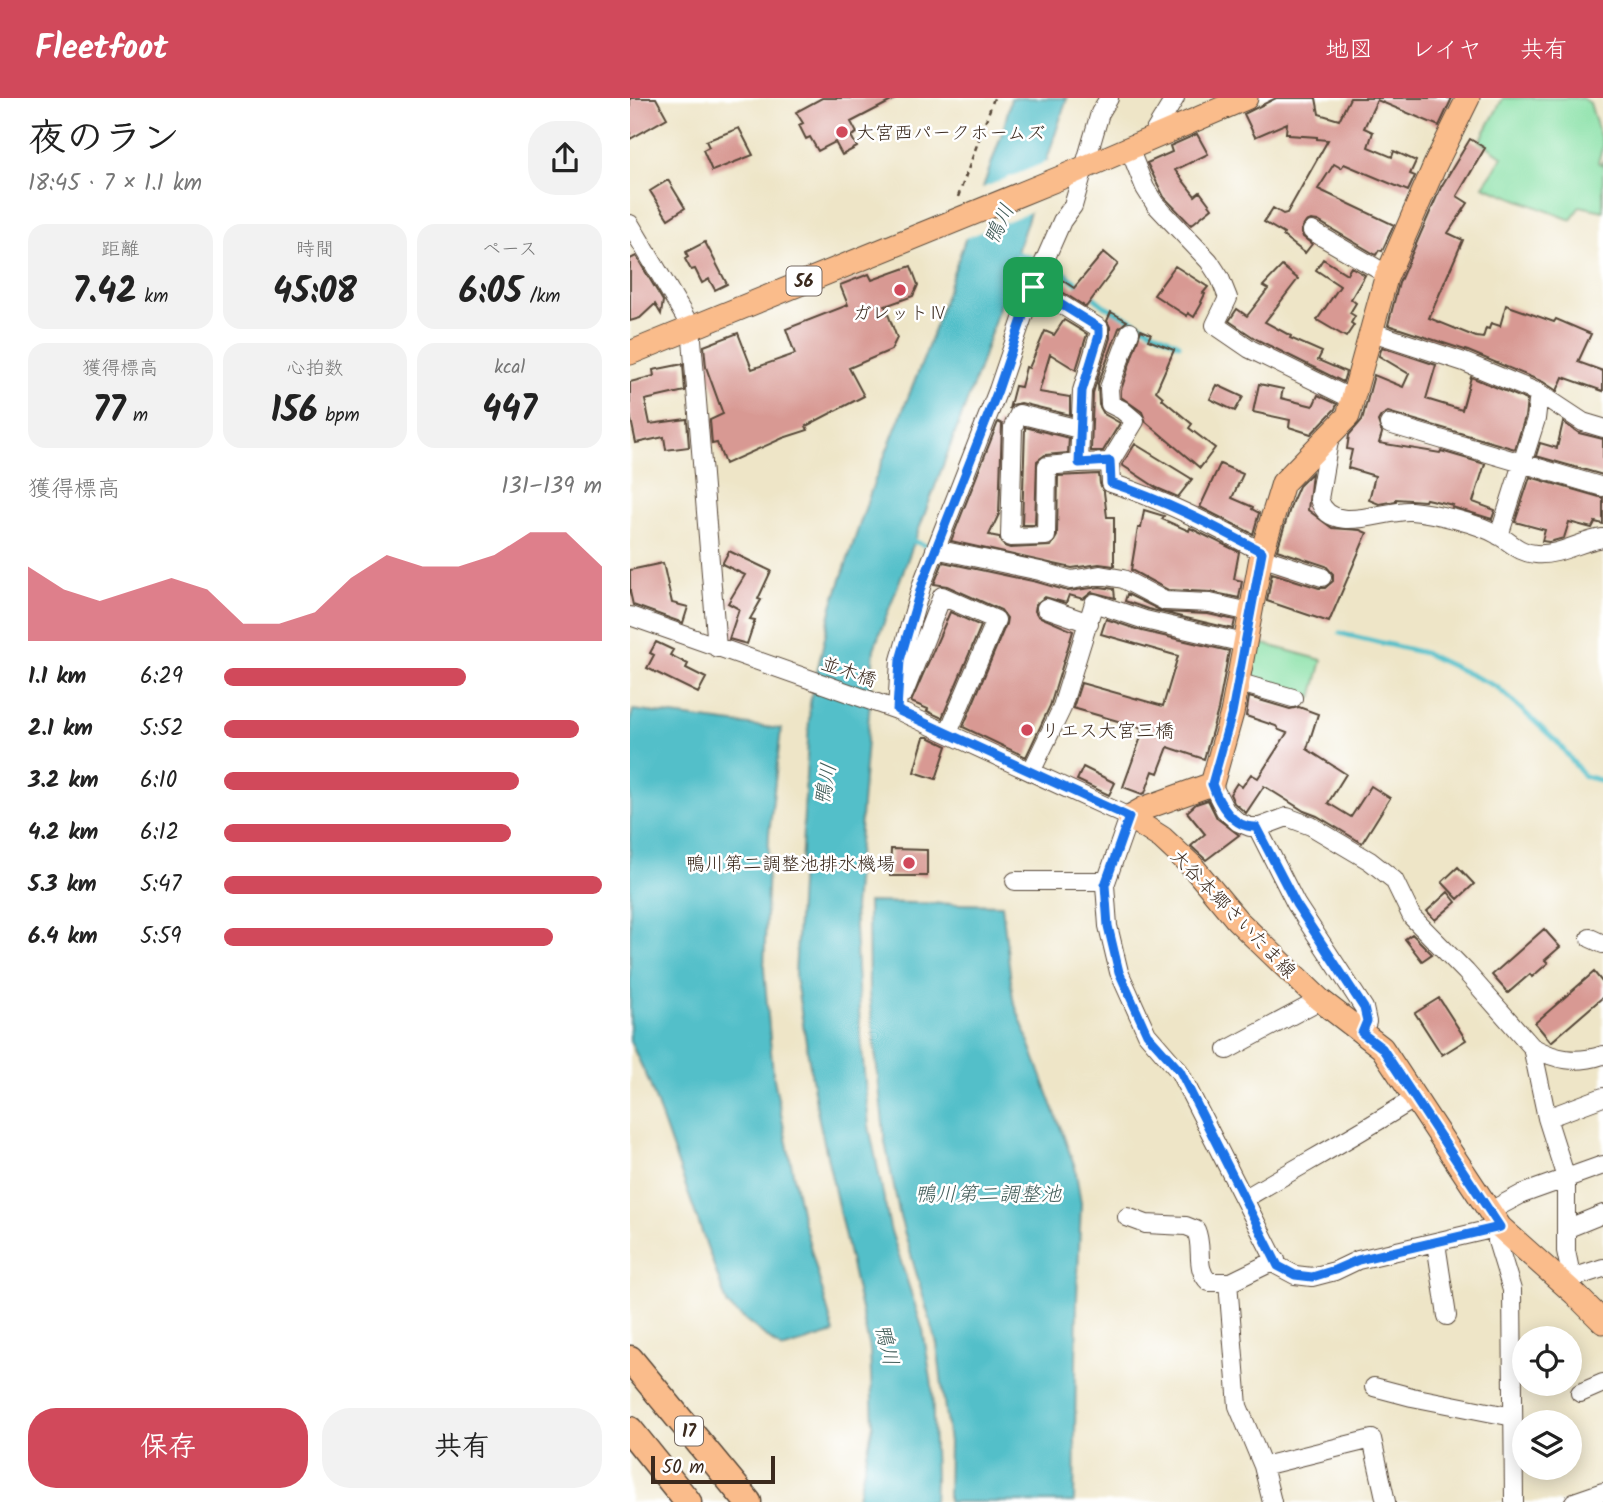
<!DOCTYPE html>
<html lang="ja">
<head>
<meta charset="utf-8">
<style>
	:root { --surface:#fff; --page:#f2f2f2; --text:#222; --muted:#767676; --accent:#d1495b }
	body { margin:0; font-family:Kalam,"Klee One",sans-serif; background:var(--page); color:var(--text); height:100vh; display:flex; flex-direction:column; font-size:26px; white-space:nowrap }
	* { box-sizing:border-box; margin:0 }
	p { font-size:23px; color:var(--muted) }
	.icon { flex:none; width:38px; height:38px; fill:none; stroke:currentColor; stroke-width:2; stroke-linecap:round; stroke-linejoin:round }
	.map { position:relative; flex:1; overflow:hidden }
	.side { display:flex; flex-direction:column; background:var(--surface); width:630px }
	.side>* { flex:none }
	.tools { position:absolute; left:882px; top:1228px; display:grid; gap:14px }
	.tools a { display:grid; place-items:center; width:70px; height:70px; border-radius:50%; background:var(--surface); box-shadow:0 4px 18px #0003; font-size:35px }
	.scale { position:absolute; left:21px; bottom:18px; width:124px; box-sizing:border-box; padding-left:7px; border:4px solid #3b2a1e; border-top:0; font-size:19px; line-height:24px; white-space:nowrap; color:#3b2a1e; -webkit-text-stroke:5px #fff; paint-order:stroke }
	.pin { position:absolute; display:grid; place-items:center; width:60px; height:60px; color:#fff; margin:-30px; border-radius:14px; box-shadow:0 4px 10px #0006 }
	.round { display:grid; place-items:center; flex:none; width:74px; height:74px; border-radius:28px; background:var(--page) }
	.summary { display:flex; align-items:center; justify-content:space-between; height:119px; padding:0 28px }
	h1 { font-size:38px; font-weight:800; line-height:52px }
	.figures { display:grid; grid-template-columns:repeat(3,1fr); gap:10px; height:119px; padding:7px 28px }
	.figures div { display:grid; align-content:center; border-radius:18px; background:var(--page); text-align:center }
	.figures b { font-size:35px; font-weight:800 }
	.figures small { font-size:19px; font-weight:400 }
	.figures p { font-size:19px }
	.chart { height:196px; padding:14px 28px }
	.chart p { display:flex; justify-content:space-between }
	.chart svg { width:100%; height:126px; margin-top:7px; fill:var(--accent); opacity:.7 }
	.button { display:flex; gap:14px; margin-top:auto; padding:14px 28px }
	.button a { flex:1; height:80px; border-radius:28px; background:var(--accent); color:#fff; font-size:28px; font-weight:800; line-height:80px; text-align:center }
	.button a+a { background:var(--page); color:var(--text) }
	ul { padding:0 28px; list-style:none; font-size:23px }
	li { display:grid; grid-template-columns:112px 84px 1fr; align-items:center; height:52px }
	li i { height:18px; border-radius:9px; background:var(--accent) }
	header { display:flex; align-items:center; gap:42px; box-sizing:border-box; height:98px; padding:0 35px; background:var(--accent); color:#fff }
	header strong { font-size:33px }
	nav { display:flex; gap:38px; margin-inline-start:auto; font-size:24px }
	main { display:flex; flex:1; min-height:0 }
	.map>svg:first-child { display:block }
	.green { fill:#86e0a5; stroke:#608562; stroke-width:2 }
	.water { fill:#52bfc9; stroke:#467474; stroke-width:2 }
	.pier { fill:#eee5c7 }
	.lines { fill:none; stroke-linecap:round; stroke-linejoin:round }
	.stream { stroke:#52bfc9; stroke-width:5 }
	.building { fill:#d89993 }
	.minor-casing { stroke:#564637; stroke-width:20 }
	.major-casing { stroke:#564637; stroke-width:25 }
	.highway-casing { stroke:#564637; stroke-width:29 }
	.path { stroke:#564637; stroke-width:2.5; stroke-dasharray:5 5; stroke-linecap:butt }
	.minor { stroke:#fff; stroke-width:18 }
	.major { stroke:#fabc8b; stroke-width:23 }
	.highway { stroke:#fabc8b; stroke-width:26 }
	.route-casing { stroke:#fff; stroke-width:14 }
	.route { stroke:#1a73e8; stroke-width:9 }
	.poi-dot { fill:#d1495b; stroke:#fff; stroke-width:2.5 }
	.labels { text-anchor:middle; stroke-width:5; stroke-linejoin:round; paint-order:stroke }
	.shield { fill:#fff; stroke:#766a62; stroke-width:2 }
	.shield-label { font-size:18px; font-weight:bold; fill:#3b2a1e }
	.poi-label { font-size:19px; fill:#3b2a1e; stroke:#fff; text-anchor:start }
	.street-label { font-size:19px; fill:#3b2a1e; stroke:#fff }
	.water-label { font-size:21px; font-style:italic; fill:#435e5a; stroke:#fff }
</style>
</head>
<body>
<header>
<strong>Fleetfoot</strong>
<nav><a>地図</a><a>レイヤ</a><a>共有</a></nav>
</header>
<main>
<section class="side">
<div class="summary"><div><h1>夜のラン</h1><p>18:45 · 7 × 1.1 km</p></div><a class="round"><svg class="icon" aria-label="share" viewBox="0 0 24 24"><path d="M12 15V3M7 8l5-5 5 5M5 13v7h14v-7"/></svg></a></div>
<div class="figures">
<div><p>距離</p><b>7.42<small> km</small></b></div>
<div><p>時間</p><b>45:08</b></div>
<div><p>ペース</p><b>6:05<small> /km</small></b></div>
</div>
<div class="figures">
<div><p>獲得標高</p><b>77<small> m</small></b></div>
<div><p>心拍数</p><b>156<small> bpm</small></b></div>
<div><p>kcal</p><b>447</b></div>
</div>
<div class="chart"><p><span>獲得標高</span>131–139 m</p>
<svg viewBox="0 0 160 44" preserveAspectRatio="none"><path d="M0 44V18L10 26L20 30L30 26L40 22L50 26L60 38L70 38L80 34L90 22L100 14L110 18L120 18L130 14L140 6L150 6L160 18V44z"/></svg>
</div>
<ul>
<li><b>1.1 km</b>6:29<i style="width:64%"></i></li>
<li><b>2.1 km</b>5:52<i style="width:94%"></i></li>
<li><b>3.2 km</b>6:10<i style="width:78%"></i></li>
<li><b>4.2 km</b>6:12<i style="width:76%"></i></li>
<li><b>5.3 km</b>5:47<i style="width:100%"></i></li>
<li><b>6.4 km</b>5:59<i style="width:87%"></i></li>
</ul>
<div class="button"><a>保存</a><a>共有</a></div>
</section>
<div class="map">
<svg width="973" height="1404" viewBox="0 0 973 1404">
	<rect width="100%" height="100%" fill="#fff"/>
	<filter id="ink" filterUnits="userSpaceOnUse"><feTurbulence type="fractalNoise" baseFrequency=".0143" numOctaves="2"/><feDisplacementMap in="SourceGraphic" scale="14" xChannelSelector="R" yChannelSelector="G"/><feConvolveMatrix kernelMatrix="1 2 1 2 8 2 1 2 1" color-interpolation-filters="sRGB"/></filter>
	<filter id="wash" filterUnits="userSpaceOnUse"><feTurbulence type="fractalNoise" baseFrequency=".00686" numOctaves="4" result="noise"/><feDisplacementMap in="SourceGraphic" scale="28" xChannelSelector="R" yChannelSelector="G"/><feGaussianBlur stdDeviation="1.57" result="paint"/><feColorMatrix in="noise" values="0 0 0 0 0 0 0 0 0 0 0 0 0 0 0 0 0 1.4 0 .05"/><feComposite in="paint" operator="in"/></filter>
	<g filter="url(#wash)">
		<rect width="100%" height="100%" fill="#eee5c7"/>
		<path class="green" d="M873,0h79l8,5 13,43 -5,16 3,2 2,-3v50l-23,-5 -9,14 -88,-34 20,-29 -23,-16z
			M623,543l69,19 -10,38 -66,-20z"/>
		<path class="water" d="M381,0h56l-89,274 -104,277 -20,259 6,120 9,98 21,102 33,102 9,55 3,96 -1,21h-77l16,-78 -3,-74 -52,-235 -23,-140 15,-272 22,-97 41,-121 52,-130 79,-228z
			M3,612l148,19 -12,105 -5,135 9,105 29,143 32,116 -52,16 -54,-43 -79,-224 -19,-41v-320z
			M238,804l134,3 11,94 62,168 6,36 -4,95 -3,204h-126l1,-59 -12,-99 -37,-127 -15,-75 -16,-148z"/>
		<path class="pier" d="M421,62l-16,50 -74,30 17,-50z"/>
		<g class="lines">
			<path class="stream" d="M382,154l44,14 47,39 76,39
				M280,442l20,7
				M710,535l84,20 73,34 61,56 26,33 19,5"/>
		</g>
		<g id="blocks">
			<path class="building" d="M0,0h26l11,20 -37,21z
				M192,0h75l-46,24 6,11 -6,3 6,11 -15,8 -7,-13 -17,9 -8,-14 -4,2 -7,-14 4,-2 -7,-11z
				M646,0h40l3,16 20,6 11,-22h102l-13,28 -62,-26 -13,28 9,4 -5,15 24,10 2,-6 22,10 -6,13 5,2 -7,15 -64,-27 -3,4 -7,-4 -16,25 76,36 -12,26 -3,-1 -3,5 -58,-34 -7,-1 -5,2 -5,8 2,7 9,7 -7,9 -22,-17 1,-2 -20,-12 9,-14 10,6 4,-1 41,-73 -11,-1v-2l-28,-2v-2h-3l1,-10 -32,14 -11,-23z
				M109,30l14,27 -41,16 -9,-21 6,-3 -3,-6z
				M567,36l11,20 -33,16 20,26 5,-4 12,16 -21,17 -27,-28 -17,-34 25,-11 -2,-6z
				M840,41l15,9 -28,48 11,7 -20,30 15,7 -34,78 47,19 7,1 3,-10 3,1 2,-6 9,3 6,-21 48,17 2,-3 35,15 -13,28 25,9v20l-40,-14 -6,14 -14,-9 -75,-31 -80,-26 11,-42 42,-96z
				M38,82l17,28 -17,11 -18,-28z
				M75,144l22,42 -12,6 -6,-11 -7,4 -7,-14 -4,1 -6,-11 3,-2 -2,-5z
				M474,154l14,12 -32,43 -38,-24 5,-9 21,14z
				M6,158l27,45 -2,13 -6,-10 -15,14 -10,3v-62z
				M693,161l24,15 4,-7 14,8 -14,24 5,4 -6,10 5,3 -4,7 3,2 -8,12 -29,-17 23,-34 -24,-16z
				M281,168l7,19 -5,11 -28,10 12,32 -6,12 -42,18 15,28 -58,30 2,4 -25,8 -58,26 -8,-21 -5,1 -2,-24 13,-6 -17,-47 -2,-21 34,-13 14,36 43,-15 -9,-25 62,-24 -8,-20 29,-11 3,6z
				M545,168l33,21 -5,6 2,1 -4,8 1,1 -8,14 -6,-4 -1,3 -33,-21z
				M652,168l16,13 -33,43 26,14 -1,2 32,14 -4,8 28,12 -3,10 -87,-43 -27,-18 8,-12 10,7 21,-27 -5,-3z
				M481,214l16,9 -8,7 -21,56 1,21 5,9 16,9 -17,28h-12l2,-58 17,-55v-11l-3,-6z
				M434,222l23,14 -11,36 -26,-16 -11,38 31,5v18l-49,-12 -9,2 -3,4 6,-23 6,1 5,-20 3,1 16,-37 9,4z
				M511,232l10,4 -3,6 26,10 -18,41 7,6 -1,2 30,25 -3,4 26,20 -15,20 -54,-46 -4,-10 -21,-15v-7z
				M752,249l54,18 -10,34 36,11 9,-33 56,23 -2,17 -10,32 -127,-37 -7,4 -3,5 4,12 -3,10 61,10 1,-2 44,13 -12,38 22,8 -3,9 -40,-12 1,-2 -27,-6 -1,2 -29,-2v2l-17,3 -10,-4 6,-24 -27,-8 4,-18 -5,-1 2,-14 13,-15 12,-45 29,12 6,-13 -30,-18z
				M53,266l2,27 -40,9 5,24 37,-5 2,28 -23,3 -2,-13 -28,6 -6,-28v-33l24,-6 -1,-6z
				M629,286l24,5 -2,9 32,8 5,-11 19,9 -2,5 -24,25 -22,-7 1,-7 -37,-8z
				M587,287l26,12 -8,14 -25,-12z
				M368,324l4,2 -3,90 -10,21 10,2 5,9 6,2 41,-2 6,-10 1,-60 41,-2 1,10 4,8 3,25h7v49l-15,-2 -27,4 -121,-27z
				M933,324l16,11 24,6v36l-67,-19 4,-13 17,5z
				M395,329l44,11 -1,15 -23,2 -8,6 -2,64h-13z
				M505,346l57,35 -14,18 -21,-9 -35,-23z
				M590,366l23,10 -11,24 21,9 -1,2 7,4 -6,21 -53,-27z
				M682,375l-4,37 24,18 28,2 7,3 -38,89 -62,-21 5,-28 47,15h6l8,-7v-7l-7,-8 -49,-16 15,-48 7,-16z
				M900,379l73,21v26l-8,-2 -3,6 -23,-6 -5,16 -15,4 -7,-1 3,-11 -30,-8z
				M514,412l20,6 -2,3 27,12 1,-3 49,24 -5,27 8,2 -3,17 -28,-6 -43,-2 -37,-20 7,-42h3z
				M99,453l42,20 -13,28 3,1 -11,19 5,1 -8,24 -18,-5 10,-30 -11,-6 17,-28 -23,-11z
				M313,464l94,20 31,9 32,-4 14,2 1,9 -23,-6 -9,7 -14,-4 -3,8 -21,-6 -9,7 -1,7 3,5 35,15 -23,75 -24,51 -63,-30 43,-103 1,-6 -6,-8 -54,-24 -13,-2z
				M33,465l9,40 16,4 -5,16 -50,-18 -3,-13v-22z
				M497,496l37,18 44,2 27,6 -2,9 -85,-20 -23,-8z
				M320,514l31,14 -39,92 -15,-7 1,-2 -17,-7z
				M476,521l36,12 87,20 -11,59 -14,49 -36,-12 -10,26 -5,-2 -8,22 -3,1 -19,-7 18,-50 1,-9 -69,-20 8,-25 82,23 15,-50 -77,-22z
				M26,544l17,8 -3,5 18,9 -2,4 20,10 -8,15 -51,-25 7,-13 -4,-2z
				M619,599l41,12 9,-2 19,7 -11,35 39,25 -18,29 23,14 20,-31 19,12 -28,45 -45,-27 -13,-5 -40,-25 -18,27 -12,-10 -4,-9 7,-11 5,4 9,-13 7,4 29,-45 -8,-3 -3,-4 -30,-10z
				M294,639h4l19,9 -11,33 -22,-7z
				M453,669l32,16 -6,12 -32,-15z
				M578,702l9,18 22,17 -33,25 -15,-14 14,-12 -18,-22 9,-8z
				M261,751l36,1v26h-37z
				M828,769l16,17 -16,15 -16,-17z
				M818,794l8,10 -21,18 -8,-9z
				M914,831l16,18 -15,13 3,3 -16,14 -2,-3 -22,19 -16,-18z
				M782,836l20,20 -10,7 -17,-22z
				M964,874l9,11v14l-52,45 -16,-19z
				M809,900l27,42 -24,15 -27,-42z"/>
		</g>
	</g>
	<g filter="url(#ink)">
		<use href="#blocks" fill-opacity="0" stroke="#564637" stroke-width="2"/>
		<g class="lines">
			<g class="minor-casing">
				<path id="minor" d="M520,41l25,-41
					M499,50l16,40 10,16 54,57 11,17 8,20 -13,27 35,24 102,50
					M0,126l61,103 26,321
					M682,133l76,44
					M403,189l66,41v7l-17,56 -3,72 31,-1 1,21c53,17 103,43 151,69
					M742,234l92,30 75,31 44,29 20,6
					M759,326l214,63
					M449,331l-60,-15 -6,13 -3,110 36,-1 1,-70 32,-3
					M700,337l-11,64c11,38 66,10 92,12 23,2 67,12 87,24 14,8 21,18 38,19 23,2 44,-13 67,-16
					M480,364l25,-41 -13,-11 -12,-6 -1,-16 21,-56
					M869,438l37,-117 3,-26
					M305,451l105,22 31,9 29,-5 23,4 42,22 45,2 40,9
					M631,459l61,20
					M416,510l43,15
					M0,518l267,94 232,107 -24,68 3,41 11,46 28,62 32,37 99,195 17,9 17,2 23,-6 23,-11 142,-33 -3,14 15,49 2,212
					M607,584l56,16
					M274,595l38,-97 54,24 -48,113
					M267,612l3,-50 22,-76 76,-194 35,-103 29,-66 11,-15 27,-93 9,-15
					M401,674l30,-62 33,-107 51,17 99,23
					M582,686l13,26 13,12 12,5h10l27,-10 24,9 59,35 24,19 18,37 54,55 66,75 15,71 19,60v73l9,43
					M627,729l39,77 68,104 3,14 -5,11
					M385,783h91
					M960,840l13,6
					M902,949c24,13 44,17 71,8
					M597,952l93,-50
					M917,1020l56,-21
					M614,1101c57,-34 115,-65 171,-101
					M860,1113l32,-17 81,-29
					M497,1119l19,7 40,2 10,4c8,18 -2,38 13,52h22l45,-22
					M936,1131l37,-15
					M806,1145l11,73
					M942,1180l31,-10
					M598,1184l10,124 25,60 9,36
					M744,1289l38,10 101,20
					M950,1295l23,-10
					M633,1368l109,-27 14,63
					M944,1404l29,-10"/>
			</g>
			<g class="major-casing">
				<path id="major" d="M838,0l-33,67 -49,113 -38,138 -65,67 -21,69 -30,161 -20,71 -67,24 -16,9 33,21 31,29 44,53 83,80 62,48 118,179 75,67 28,28
					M0,255l430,-175 186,-80"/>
			</g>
			<g class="highway-casing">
				<path id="highway" d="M0,1261l118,143
					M0,1332l58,72"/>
			</g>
			<path class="path" d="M328,99l36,-99"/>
			<use href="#minor" class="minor"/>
			<use href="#major" class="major"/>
			<use href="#highway" class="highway"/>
		</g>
	</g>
	<g class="lines" filter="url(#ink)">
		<g class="route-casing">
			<path id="route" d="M403,189l66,41v7l-17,56 -3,72 31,-2 1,22c53,17 103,43 151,69l-30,161 -20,71c7,20 21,44 44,43l40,77 68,104 3,13 -5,12 20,15 118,179 -142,33 -23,10 -23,7 -17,-2 -17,-9 -98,-195 -33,-37 -28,-62 -11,-46 -3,-41 24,-68 -232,-107 3,-50 22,-76 76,-194z"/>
		</g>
		<use href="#route" class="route"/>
	</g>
	<g class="poi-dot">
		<circle cx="212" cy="34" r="7"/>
		<circle cx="270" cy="192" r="7"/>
		<circle cx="397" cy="632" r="7"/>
		<circle cx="279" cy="765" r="7"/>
	</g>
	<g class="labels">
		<g class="shield">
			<rect x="156.5" y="168.5" width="35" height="29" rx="5"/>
			<rect x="45" y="1318.5" width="28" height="29" rx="5"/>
		</g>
		<g class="shield-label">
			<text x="174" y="189">56</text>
			<text x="59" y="1339">17</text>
		</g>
		<g class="poi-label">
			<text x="226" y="41">大宮西パークホームズ</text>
			<text x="270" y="221" text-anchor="middle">ガレットⅣ</text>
			<text x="411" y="639">リエス大宮三橋</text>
			<text x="265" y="772" text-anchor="end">鴨川第二調整池排水機場</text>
		</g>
		<g class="street-label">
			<text transform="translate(219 573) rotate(19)" y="7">並木橋</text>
			<text transform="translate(604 815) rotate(46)" y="7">大谷本郷さいたま線</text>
		</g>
		<g class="water-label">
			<text transform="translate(369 126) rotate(-64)" y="7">鴨川</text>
			<text transform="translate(195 686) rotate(-80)" y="7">鴨川</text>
			<text x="358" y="1103">鴨川第二調整池</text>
			<text transform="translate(257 1247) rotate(77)" y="7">鴨川</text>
		</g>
	</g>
</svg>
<div class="tools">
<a><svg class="icon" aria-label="locate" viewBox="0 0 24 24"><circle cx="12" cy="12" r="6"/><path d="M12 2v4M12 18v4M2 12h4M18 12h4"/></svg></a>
<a><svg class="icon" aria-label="layers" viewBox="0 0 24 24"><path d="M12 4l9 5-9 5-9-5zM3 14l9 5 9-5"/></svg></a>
</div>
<div class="scale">50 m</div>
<div class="pin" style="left:403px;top:189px;background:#1e9e55"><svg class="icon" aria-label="arrive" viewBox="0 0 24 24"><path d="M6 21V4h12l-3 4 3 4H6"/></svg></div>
</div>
</main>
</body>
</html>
